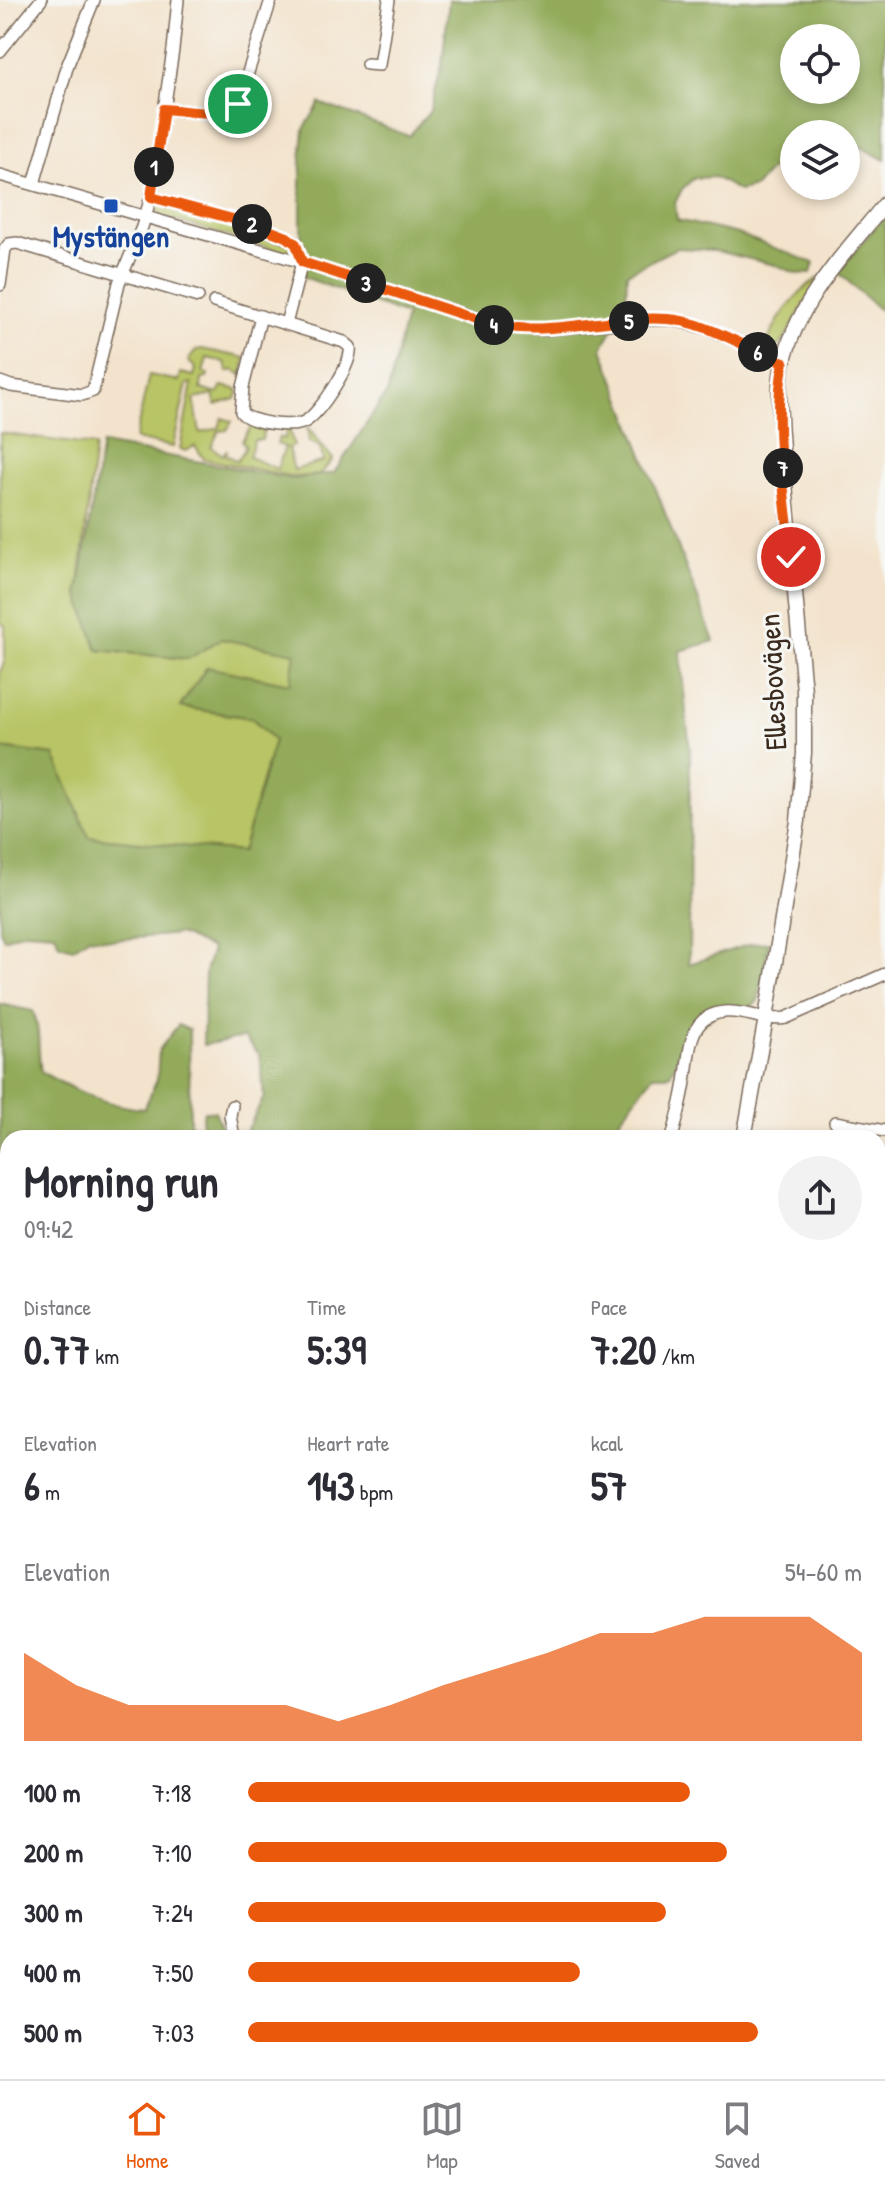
<!DOCTYPE html>
<html lang="en">
<head>
<meta charset="utf-8">
<style>
	:root { --surface:#fff; --page:#f2f2f3; --text:#2b2b33; --muted:#7c7c81; --line:#e1e1e2; --accent:#ea580c }
	body { margin:0; font-family:"Patrick Hand",sans-serif; background:var(--page); color:var(--text); height:100vh; display:flex; flex-direction:column; font-size:30px; white-space:nowrap }
	* { box-sizing:border-box; margin:0 }
	p { font-size:26px; color:var(--muted) }
	.icon { flex:none; width:44px; height:44px; fill:none; stroke:currentColor; stroke-width:2; stroke-linecap:round; stroke-linejoin:round }
	.map { position:relative; flex:1; overflow:hidden }
	.details { position:absolute; left:0px; top:1130px; width:886px; height:950px; display:flex; flex-direction:column; background:var(--surface); border-radius:24px 24px 0 0; box-shadow:0 4px 12px #0003 }
	.details>* { flex:none }
	.tools { position:absolute; left:780px; top:24px; display:grid; gap:16px }
	.tools a { display:grid; place-items:center; width:80px; height:80px; border-radius:50%; background:var(--surface); box-shadow:0 4px 12px #0003; font-size:40px }
	.pin { position:absolute; display:grid; place-items:center; width:68px; height:68px; color:#fff; margin:-34px; border:4px solid #fff; border-radius:50%; box-shadow:0 2px 8px #0007 }
	.km { position:absolute; width:40px; height:40px; margin:-20px; border-radius:50%; background:#222; color:#fff; font-size:22px; line-height:40px; text-align:center }
	.round { display:grid; place-items:center; flex:none; width:84px; height:84px; border-radius:42px; background:var(--page) }
	.overview { display:flex; align-items:center; justify-content:space-between; height:136px; padding:0 24px }
	h1 { font-size:44px; font-weight:700; line-height:60px }
	.stats { display:grid; grid-template-columns:repeat(3,1fr); gap:12px; height:136px; padding:8px 24px }
	.stats div { display:grid; align-content:center }
	.stats b { font-size:40px; font-weight:700 }
	.stats small { font-size:22px; font-weight:400 }
	.stats p { font-size:22px }
	.chart { height:224px; padding:16px 24px }
	.chart p { display:flex; justify-content:space-between }
	.chart svg { width:100%; height:144px; margin-top:8px; fill:var(--accent); opacity:.7 }
	ul { padding:0 24px; list-style:none; font-size:26px }
	li { display:grid; grid-template-columns:128px 96px 1fr; align-items:center; height:60px }
	li i { height:20px; border-radius:10px; background:var(--accent) }
	.dock { display:flex; justify-content:space-around; align-items:center; height:112px; border-top:2px solid var(--line); background:var(--surface); font-size:22px; color:var(--muted) }
	.dock a { display:grid; justify-items:center; gap:4px }
	.dock .active { color:var(--accent) }
	.map>svg:first-child { display:block }
	.green { fill:#b8c465; stroke:#7a7742; stroke-width:2 }
	.forest { fill:#92aa5a; stroke:#666a3c; stroke-width:2; fill-rule:evenodd }
	.lines { fill:none; stroke-linecap:round; stroke-linejoin:round }
	.minor-casing { stroke:#7b6b5b; stroke-width:14 }
	.major-casing { stroke:#7b6b5b; stroke-width:17 }
	.highway-casing { stroke:#7b6b5b; stroke-width:19 }
	.minor { stroke:#fff; stroke-width:11 }
	.major { stroke:#fff; stroke-width:14 }
	.highway { stroke:#fff; stroke-width:16 }
	.route-casing { stroke:#fff; stroke-width:16 }
	.route { stroke:#ea580c; stroke-width:10 }
	.transit-dot { fill:#1a4fb4; stroke:#f6f6f2; stroke-width:3 }
	.labels { text-anchor:middle; stroke-width:6; stroke-linejoin:round; paint-order:stroke }
	.transit-label { font-size:30px; font-weight:bold; fill:#164399; stroke:#f6f6f2 }
	.street-label { font-size:30px; fill:#3b2a1e; stroke:#f6f6f2 }
</style>
</head>
<body>
<div class="map">
<svg width="885" height="2079" viewBox="0 0 885 2079">
	<rect width="100%" height="100%" fill="#f6f6f2"/>
	<filter id="ink" filterUnits="userSpaceOnUse"><feTurbulence type="fractalNoise" baseFrequency=".0125" numOctaves="2"/><feDisplacementMap in="SourceGraphic" scale="16" xChannelSelector="R" yChannelSelector="G"/><feConvolveMatrix kernelMatrix="1 2 1 2 8 2 1 2 1" color-interpolation-filters="sRGB"/></filter>
	<filter id="wash" filterUnits="userSpaceOnUse"><feTurbulence type="fractalNoise" baseFrequency=".006" numOctaves="4" result="noise"/><feDisplacementMap in="SourceGraphic" scale="32" xChannelSelector="R" yChannelSelector="G"/><feGaussianBlur stdDeviation="1.8" result="paint"/><feColorMatrix in="noise" values="0 0 0 0 0 0 0 0 0 0 0 0 0 0 0 0 0 1.4 0 .05"/><feComposite in="paint" operator="in"/></filter>
	<g filter="url(#wash)">
		<rect width="100%" height="100%" fill="#f3e3cc"/>
		<path class="green" d="M157,204c28,7 124,24 137,46l-4,4 -128,-37 -7,-9z
			M819,278l-36,64 -7,5 -10,-1c8,-23 30,-56 53,-68z
			M202,349l44,9 -4,17 -8,-5 -6,2 -3,-10 -18,-4 -4,15 5,1 -1,4 -5,1 -1,10 17,5 4,-8 17,4 -3,9 -20,6 -3,-10 -19,4 6,34 19,-5 3,-10 10,3 -5,9 -8,1 -8,16 12,8 4,-6 -1,6 11,6 9,-14 -4,-6 10,-16h12l-2,15h-8l-5,17 28,12 8,-22 -8,-3 2,-7 6,2 1,-10h3l5,17 -6,2 6,22 30,-9 -5,-15 -10,-4 -2,-15 26,32 -13,16 -25,2 -91,-18 -9,-13 -9,5 -6,-2 12,-66 -5,1 -14,63 -38,-8 14,-64 30,6 2,-8 13,3 2,-8 -8,-7 8,-11z
			M0,433l95,13 -17,147 20,57 89,9 34,-20 74,13 -4,33 -84,-18 -27,40 72,11 22,22 -32,112 -154,-14 -34,-82 -54,-8v-76l5,-12v-34l-5,-4z
			M0,1852l8,4v139l-8,2z
			M640,2072h131l-1,7h-121z"/>
		<path class="forest" d="M449,0h436v160l-39,-21v-5h-10l-18,-9 -15,9h-9v9l-39,44 -16,4 -25,-14 -20,1 -12,11 -7,14 2,17 61,14 76,29 -3,10 -13,1 -23,-9 -63,-15 -36,-2 -49,25 -1,32 -24,43 112,293 -34,10 10,100 -1,213 61,-20 19,-2 -11,59 -10,8 -24,-1 -36,27 -18,40h-17l-47,63h-363l21,-41 -4,-41 -16,-19 -41,8 2,-73 7,-23 -33,-15 -66,6 -24,-3 -16,11 -14,-4 -4,-11 -30,-2 -21,8 -4,-8v-183l54,7 35,82 153,15 32,-112 -22,-22 -72,-11 27,-40 83,17 5,-31 -74,-14 -33,20 -90,-9 -20,-57 24,-149 192,35 40,-6 54,-82 18,-76 -102,-38 -3,-48v-68l3,-32 16,-26 89,33 21,-25 12,-46zM794,38h52v52h-52z
			M885,215v97l-8,-4 -39,-36z
			M0,1004l33,7c8,19 4,40 8,61 33,18 65,34 103,37l13,-29 2,-30 19,-25 11,5 1,95 11,3 3,-17h11l10,26 3,1h-220v114l-8,5z
			M8,1470v244l-8,-3v-236z
			M885,1483v167l-7,20v-173z
			M878,1781l7,3v132h-7z
			M878,1964h7v115h-82l1,-7h74z
			M98,2072h109v7h-108z"/>
	</g>
	<g filter="url(#ink)">
		<g class="lines">
			<g class="minor-casing">
				<path id="minor" d="M0,51l41,-51
					M367,64l12,1 10,-65
					M164,109c21,1 58,10 74,-5l33,-104
					M0,175l302,87 197,64 43,4 105,-10h27l35,9 75,33
					M34,184l34,-120 26,-64
					M151,197l104,28 38,16 6,8 3,13 -16,62
					M0,285l5,-36 4,-5 8,-1 181,54
					M214,302l130,40 6,5c3,17 -30,65 -44,74 -12,8 -57,2 -65,-9l2,-25 18,-71
					M0,382l11,4 71,9 11,-4 26,-108 23,-56 9,-30 22,-147 5,-50
					M232,1106l-2,9 4,23
					M835,1122l50,9
					M672,1138c5,-18 10,-37 13,-56 5,-27 1,-66 39,-70 21,-2 41,10 62,6l99,-44
					M878,1184l7,-17
					M878,1208l7,3
					M878,1307l7,4
					M0,1815l8,6
					M157,2072l2,7
					M264,2079l2,-7
					M403,2079l44,-5 79,5"/>
			</g>
			<g class="major-casing">
				<path id="major" d="M744,1138l22,-120 32,-197 6,-68v-62l-22,-240c-1,-22 -4,-45 -2,-68 7,-71 62,-126 105,-179
					M610,2072l10,7
					M778,2079l1,-7
					M790,2079l1,-7"/>
			</g>
			<g class="highway-casing">
				<path id="highway" d="M0,1725l8,3
					M878,1927l7,1
					M878,1941l7,1"/>
			</g>
			<use href="#minor" class="minor"/>
			<use href="#major" class="major"/>
			<use href="#highway" class="highway"/>
		</g>
	</g>
	<g class="lines" filter="url(#ink)">
		<g class="route-casing">
			<path id="route" d="M238,104c-16,15 -53,6 -74,5l-13,88 104,28 32,12 9,7 6,18 186,61c60,16 119,-8 180,-4 41,3 77,30 116,43 -13,59 2,135 7,195"/>
		</g>
		<use href="#route" class="route"/>
	</g>
	<rect class="transit-dot" x="103" y="198" width="16" height="16" rx="4"/>
	<g class="labels">
		<g class="transit-label">
			<text x="111" y="247">Mystängen</text>
		</g>
		<g class="street-label">
			<text transform="translate(773 682) rotate(-93)" y="10">Ellesbovägen</text>
		</g>
	</g>
</svg>
<div class="tools">
<a><svg class="icon" aria-label="locate" viewBox="0 0 24 24"><circle cx="12" cy="12" r="6"/><path d="M12 2v4M12 18v4M2 12h4M18 12h4"/></svg></a>
<a><svg class="icon" aria-label="layers" viewBox="0 0 24 24"><path d="M12 4l9 5-9 5-9-5zM3 14l9 5 9-5"/></svg></a>
</div>
<div class="pin" style="left:238px;top:104px;background:#1e9e55"><svg class="icon" aria-label="arrive" viewBox="0 0 24 24"><path d="M6 21V4h12l-3 4 3 4H6"/></svg></div>
<div class="pin" style="left:791px;top:557px;background:#d93025"><svg class="icon" aria-label="check" viewBox="0 0 24 24"><path d="M5 12l5 5 9-10"/></svg></div>
<b class="km" style="left:154px;top:167px">1</b>
<b class="km" style="left:252px;top:224px">2</b>
<b class="km" style="left:366px;top:283px">3</b>
<b class="km" style="left:494px;top:325px">4</b>
<b class="km" style="left:629px;top:321px">5</b>
<b class="km" style="left:758px;top:352px">6</b>
<b class="km" style="left:783px;top:468px">7</b>
<section class="details">
<div class="overview"><div><h1>Morning run</h1><p>09:42</p></div><a class="round"><svg class="icon" aria-label="share" viewBox="0 0 24 24"><path d="M12 15V3M7 8l5-5 5 5M5 13v7h14v-7"/></svg></a></div>
<div class="stats">
<div><p>Distance</p><b>0.77<small> km</small></b></div>
<div><p>Time</p><b>5:39</b></div>
<div><p>Pace</p><b>7:20<small> /km</small></b></div>
</div>
<div class="stats">
<div><p>Elevation</p><b>6<small> m</small></b></div>
<div><p>Heart rate</p><b>143<small> bpm</small></b></div>
<div><p>kcal</p><b>57</b></div>
</div>
<div class="chart"><p><span>Elevation</span>54–60 m</p>
<svg viewBox="0 0 160 44" preserveAspectRatio="none"><path d="M0 44V17L10 27L20 33L30 33L40 33L50 33L60 38L70 33L80 27L90 22L100 17L110 11L120 11L130 6L140 6L150 6L160 17V44z"/></svg>
</div>
<ul>
<li><b>100 m</b>7:18<i style="width:72%"></i></li>
<li><b>200 m</b>7:10<i style="width:78%"></i></li>
<li><b>300 m</b>7:24<i style="width:68%"></i></li>
<li><b>400 m</b>7:50<i style="width:54%"></i></li>
<li><b>500 m</b>7:03<i style="width:83%"></i></li>
</ul>
</section>
</div>
<nav class="dock">
<a class="active"><svg class="icon" aria-label="home" viewBox="0 0 24 24"><path d="M3 11l9-7 9 7M6 9v11h12V9"/></svg>Home</a>
<a><svg class="icon" aria-label="map" viewBox="0 0 24 24"><path d="M3 6l6-2 6 2 6-2v14l-6 2-6-2-6 2zM9 4v14M15 6v14"/></svg>Map</a>
<a><svg class="icon" aria-label="saved" viewBox="0 0 24 24"><path d="M7 4h10v16l-5-4-5 4z"/></svg>Saved</a>
</nav>
</body>
</html>
